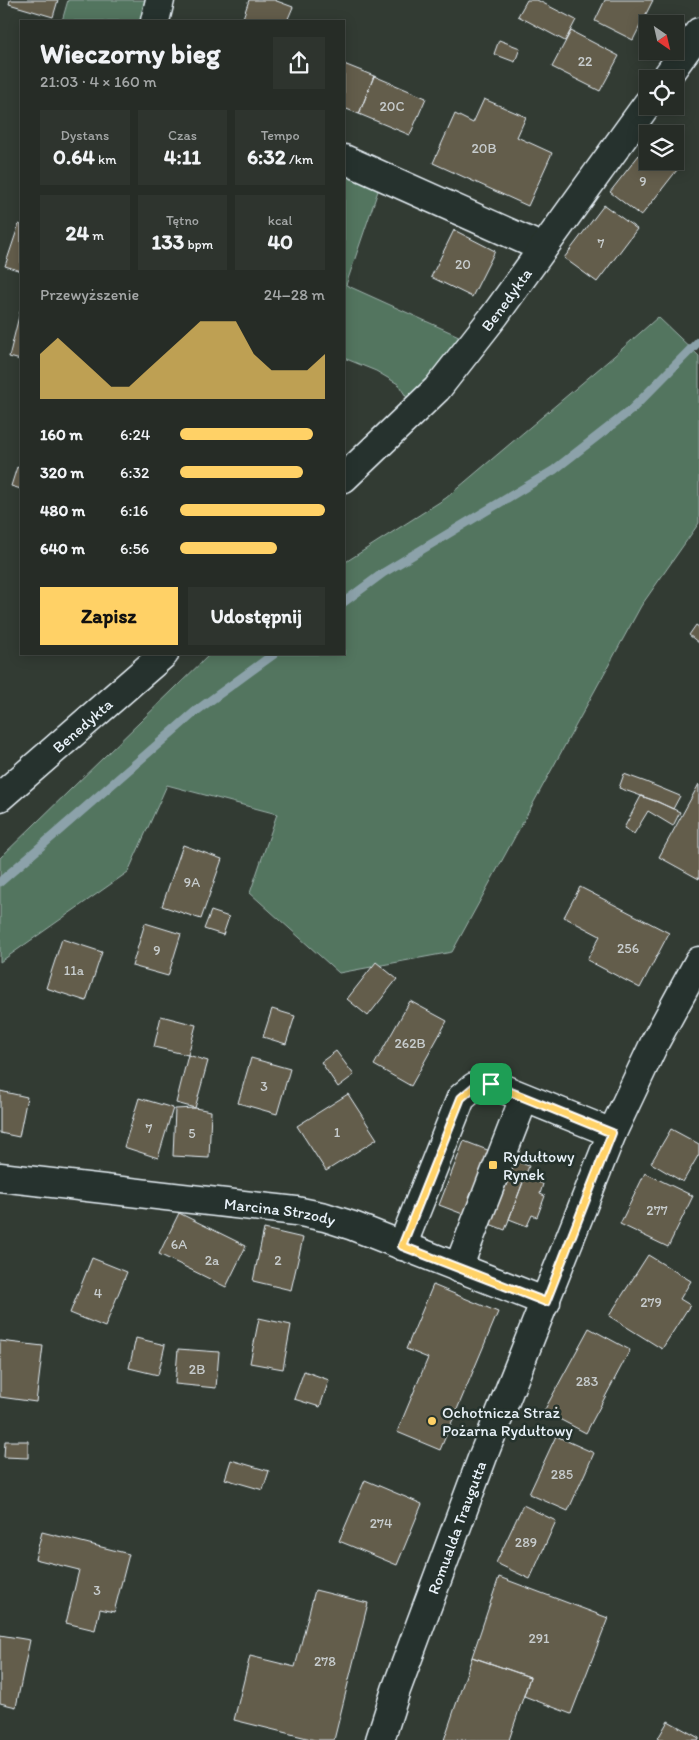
<!DOCTYPE html>
<html lang="pl">
<head>
<meta charset="utf-8">
<style>
	:root { --surface:#262c26; --page:#2e342e; --text:#f1f3f6; --muted:#a4a7a7; --line:#424843; --accent:#ffd166 }
	body { margin:0; font-family:Itim,sans-serif; background:var(--page); color:var(--text); height:100vh; display:flex; flex-direction:column; font-size:19px; white-space:nowrap }
	* { box-sizing:border-box; margin:0 }
	p { font-size:16px; color:var(--muted) }
	.icon { flex:none; width:28px; height:28px; fill:none; stroke:currentColor; stroke-width:2; stroke-linecap:round; stroke-linejoin:round }
	.map { position:relative; flex:1; overflow:hidden }
	.side { position:absolute; left:20px; top:20px; width:325px; height:635px; display:flex; flex-direction:column; background:var(--surface); border-radius:0px; box-shadow:0 2px 12px #0003,0 0 0 1px var(--line) }
	.side>* { flex:none }
	.needle { width:32px; rotate:146deg }
	.controls { position:absolute; left:639px; top:15px; display:grid; gap:10px }
	.controls a { display:grid; place-items:center; width:45px; height:45px; border-radius:0px; background:var(--surface); box-shadow:0 2px 12px #0003,0 0 0 1px var(--line); font-size:25px }
	.pin { position:absolute; display:grid; place-items:center; width:42px; height:42px; color:#fff; margin:-21px; border-radius:10px; box-shadow:0 2px 8px #0006 }
	.round { display:grid; place-items:center; flex:none; width:52px; height:52px; border-radius:0px; background:var(--page) }
	.head { display:flex; align-items:center; justify-content:space-between; height:85px; padding:0 20px }
	h1 { font-size:28px; font-weight:800; line-height:38px }
	.figures { display:grid; grid-template-columns:repeat(3,1fr); gap:8px; height:85px; padding:5px 20px }
	.figures div { display:grid; align-content:center; border-radius:0px; background:var(--page); text-align:center }
	.figures b { font-size:21px; font-weight:800 }
	.figures small { font-size:14px; font-weight:400 }
	.figures p { font-size:14px }
	.chart { height:140px; padding:10px 20px }
	.chart p { display:flex; justify-content:space-between }
	.chart svg { width:100%; height:90px; margin-top:5px; fill:var(--accent); opacity:.7 }
	.primary-button { display:flex; gap:10px; margin-top:auto; padding:10px 20px }
	.primary-button a { flex:1; height:58px; border-radius:0px; background:var(--accent); color:#111; font-size:20px; font-weight:800; line-height:58px; text-align:center }
	.primary-button a+a { background:var(--page); color:var(--text) }
	ul { padding:0 20px; list-style:none; font-size:16px }
	li { display:grid; grid-template-columns:80px 60px 1fr; align-items:center; height:38px }
	li i { height:12px; border-radius:6px; background:var(--accent) }
	.map>svg:first-child { display:block }
	.green { fill:#52745f; stroke:#9db2ac }
	.lines { fill:none; stroke-linecap:round; stroke-linejoin:round }
	.stream { stroke:#8ca2aa; stroke-width:9 }
	.building { fill:#645d4c; stroke:#e8f1f8 }
	.minor-casing { stroke:#e8f1f8; stroke-width:31 }
	.minor { stroke:#26332d; stroke-width:28 }
	.route-casing { stroke:#fff; stroke-width:10 }
	.route { stroke:#ffd166; stroke-width:6 }
	.poi-dot { fill:#ffd166; stroke:#26332d; stroke-width:2 }
	.labels { text-anchor:middle; stroke-width:5; stroke-linejoin:round; paint-order:stroke }
	.number-label { font-size:14px; fill:#c7cccd }
	.street-label { font-size:16px; fill:#e8f1f8; stroke:#26332d }
	.poi-label { font-size:16px; fill:#e8f1f8; stroke:#26332d; text-anchor:start }
</style>
</head>
<body>
<div class="map">
<svg width="699" height="1740" viewBox="0 0 699 1740">
	<rect width="100%" height="100%" fill="#323b33"/>
	<filter id="ink" filterUnits="userSpaceOnUse"><feTurbulence type="fractalNoise" baseFrequency=".02" numOctaves="2"/><feDisplacementMap in="SourceGraphic" scale="10" xChannelSelector="R" yChannelSelector="G"/><feConvolveMatrix kernelMatrix="1 2 1 2 8 2 1 2 1" color-interpolation-filters="sRGB"/></filter>
	<g filter="url(#ink)">
		<path class="green" d="M68,0h79l-4,21h-81z
			M344,169l37,13 -35,103 115,52 -52,64 -11,-17 -22,-13 -32,-13z
			M658,317l41,39v167l-58,83 -189,346 -113,21 -89,-80 27,-79 -110,-29 -39,87 -128,90v-104l210,-204h134v-91l102,-65 168,-142z"/>
		<g class="lines">
			<path class="stream" d="M344,602l39,-29 171,-103 77,-60 68,-69
				M0,882l196,-171 78,-57"/>
		</g>
		<path class="building" d="M10,0h48l-5,17 -44,-13z
			M249,0h25l19,7 -6,14h-45z
			M527,0h10l39,20 -11,21 -47,-25z
			M605,0h48l-20,40 -38,-19z
			M571,31l48,25 -19,35 -48,-24z
			M499,40l21,8 -5,14 -21,-8z
			M344,64l30,12 -15,38 -15,-6z
			M374,76l52,22 -16,37 -51,-21z
			M484,99l42,18 -9,20 35,16 -24,53 -95,-43 22,-49 18,9z
			M646,146l2,15h18l11,9 -36,46 -31,-24z
			M604,205l33,24 -40,53 -33,-24z
			M19,224l2,1v46l-16,-5z
			M454,230l41,21 -23,46 -41,-20z
			M21,308v52l-12,-3z
			M17,467l4,2v20l-10,-3z
			M696,625l3,2v16l-10,-8z
			M624,774l22,8 34,14 -7,13 -15,-7 -39,-14z
			M699,784v95l-40,-22z
			M641,796l17,6 22,10 -7,14 -25,-15 -14,23 -10,-6z
			M183,845l39,14 -21,60 -39,-13z
			M580,887l89,46 -29,55 -53,-28 13,-24 -36,-19z
			M211,911l18,6 -6,18 -19,-6z
			M145,923l36,11 -13,42 -36,-10z
			M62,939l40,13 -16,49 -40,-13z
			M376,962l21,17 -29,37 -21,-17z
			M410,1001l37,20 -36,65 -37,-21z
			M272,1009l23,7 -9,28 -23,-7z
			M161,1016l35,9 -8,30 -34,-8z
			M336,1051l18,24 -16,12 -17,-25z
			M188,1055l20,6 -13,47 -19,-5z
			M251,1058l39,11 -13,45 -39,-11z
			M0,1091l27,6 -8,40 -19,-4z
			M348,1094l29,45 -51,32 -29,-45z
			M139,1098l34,10 -15,50 -34,-11z
			M195,1108l16,3 -2,47 -36,-2 2,-47z
			M671,1129l28,15v10l-16,28 -32,-19z
			M464,1141l65,25 -24,64 -66,-25z
			M645,1173l48,23 -25,51 -48,-23z
			M525,1177l18,7 -3,10 5,2 -8,21 -5,-2 -5,11 -18,-7z
			M179,1213l67,33 -20,41 -67,-33z
			M264,1229l39,9 -12,52 -38,-9z
			M648,1255l43,26 -11,18 10,6 -28,44 -53,-33z
			M92,1258l35,14 -22,55 -35,-14z
			M433,1285l65,27 -58,138 -43,-18 31,-74 -22,-9z
			M259,1318l32,7 -8,44 -33,-6z
			M589,1328l41,22 -44,83 -42,-22z
			M136,1338l29,7 -7,30 -29,-7z
			M0,1341l43,5 -7,56 -36,-5z
			M178,1349l41,3 -3,36 -41,-4z
			M304,1371l25,9 -9,27 -26,-8z
			M556,1436l38,17 -26,58 -39,-17z
			M5,1441h23v17l-24,-1z
			M231,1460l38,11 -6,19 -38,-11z
			M365,1480l57,24 -25,61 -58,-24z
			M523,1505l33,16 -26,58 -34,-16z
			M42,1532l87,22 -15,58 -14,-3 -5,21 -29,-7 13,-53 -44,-11z
			M499,1577l109,41 -37,96 -47,-18 6,-19 -58,-20z
			M315,1590l53,13 -34,137h-19l-81,-20 16,-64 45,11z
			M0,1635l30,5 -14,67 -16,-4z
			M472,1657l58,20 -21,63h-65z
			M668,1721l31,17v2h-42z"/>
		<g class="lines">
			<g class="minor-casing">
				<g id="minor">
					<path d="M155,21l5,-21"/>
					<path d="M665,79l34,-47"/>
					<path d="M344,159l199,89"/>
					<path id="s1" d="M344,478l93,-89 58,-74 153,-212"/>
					<path id="s2" d="M0,797l164,-143"/>
					<path id="s3" d="M0,1177l296,34 29,6 28,9 193,76"/>
					<path d="M402,1246l59,-148 13,-11 17,-3 121,49"/>
					<path d="M458,1268l66,-170"/>
					<path id="s4" d="M380,1740l16,-50 87,-234 129,-323 43,-91 44,-81"/>
				</g>
			</g>
			<use href="#minor" class="minor"/>
		</g>
	</g>
	<g class="lines" filter="url(#ink)">
		<g class="route-casing">
			<path id="route" d="M491,1084l121,49 -66,169 -144,-56 59,-148 13,-11z"/>
		</g>
		<use href="#route" class="route"/>
	</g>
	<g class="poi-dot">
		<rect x="488" y="1160" width="10" height="10" rx="2.5"/>
		<circle cx="432" cy="1421" r="5"/>
	</g>
	<g class="labels">
		<g class="number-label">
			<text x="585" y="66">22</text>
			<text x="392" y="111">20C</text>
			<text x="484" y="153">20B</text>
			<text x="643" y="186">9</text>
			<text x="601" y="248">7</text>
			<text x="463" y="269">20</text>
			<text x="192" y="887">9A</text>
			<text x="628" y="953">256</text>
			<text x="157" y="955">9</text>
			<text x="74" y="975">11a</text>
			<text x="410" y="1048">262B</text>
			<text x="264" y="1091">3</text>
			<text x="149" y="1133">7</text>
			<text x="337" y="1137">1</text>
			<text x="192" y="1138">5</text>
			<text x="657" y="1215">277</text>
			<text x="179" y="1249">6A</text>
			<text x="212" y="1265">2a</text>
			<text x="278" y="1265">2</text>
			<text x="98" y="1298">4</text>
			<text x="651" y="1307">279</text>
			<text x="197" y="1374">2B</text>
			<text x="587" y="1386">283</text>
			<text x="562" y="1479">285</text>
			<text x="381" y="1528">274</text>
			<text x="526" y="1547">289</text>
			<text x="97" y="1595">3</text>
			<text x="539" y="1643">291</text>
			<text x="325" y="1666">278</text>
		</g>
		<g class="street-label">
			<text dy="6" stroke="none"><textPath href="#s1" startOffset="242">Benedykta</textPath></text>
			<text dy="6" stroke="none"><textPath href="#s2" startOffset="109">Benedykta</textPath></text>
			<text dy="6" stroke="none"><textPath href="#s3" startOffset="282">Marcina Strzody</textPath></text>
			<text dy="6" stroke="none"><textPath href="#s4" startOffset="226">Romualda Traugutta</textPath></text>
		</g>
		<g class="poi-label">
			<text x="503" y="1162">Rydułtowy<tspan x="503" dy="18">Rynek</tspan></text>
			<text x="442" y="1418">Ochotnicza Straż<tspan x="442" dy="18">Pożarna Rydułtowy</tspan></text>
		</g>
	</g>
</svg>
<div class="controls">
<a><svg class="needle" viewBox="-14 -14 28 28"><path d="M0-13l5 13h-10z" fill="#e53935"/><path d="M0 13l5-13h-10z" fill="#a4a7a7"/></svg></a>
<a><svg class="icon" aria-label="locate" viewBox="0 0 24 24"><circle cx="12" cy="12" r="6"/><path d="M12 2v4M12 18v4M2 12h4M18 12h4"/></svg></a>
<a><svg class="icon" aria-label="layers" viewBox="0 0 24 24"><path d="M12 4l9 5-9 5-9-5zM3 14l9 5 9-5"/></svg></a>
</div>
<div class="pin" style="left:491px;top:1084px;background:#1e9e55"><svg class="icon" aria-label="arrive" viewBox="0 0 24 24"><path d="M6 21V4h12l-3 4 3 4H6"/></svg></div>
<section class="side">
<div class="head"><div><h1>Wieczorny bieg</h1><p>21:03 · 4 × 160 m</p></div><a class="round"><svg class="icon" aria-label="share" viewBox="0 0 24 24"><path d="M12 15V3M7 8l5-5 5 5M5 13v7h14v-7"/></svg></a></div>
<div class="figures">
<div><p>Dystans</p><b>0.64<small> km</small></b></div>
<div><p>Czas</p><b>4:11</b></div>
<div><p>Tempo</p><b>6:32<small> /km</small></b></div>
</div>
<div class="figures">
<div><b>24<small> m</small></b></div>
<div><p>Tętno</p><b>133<small> bpm</small></b></div>
<div><p>kcal</p><b>40</b></div>
</div>
<div class="chart"><p><span>Przewyższenie</span>24–28 m</p>
<svg viewBox="0 0 160 44" preserveAspectRatio="none"><path d="M0 44V22L10 14L20 22L30 30L40 38L50 38L60 30L70 22L80 14L90 6L100 6L110 6L120 22L130 30L140 30L150 30L160 22V44z"/></svg>
</div>
<ul>
<li><b>160 m</b>6:24<i style="width:92%"></i></li>
<li><b>320 m</b>6:32<i style="width:85%"></i></li>
<li><b>480 m</b>6:16<i style="width:100%"></i></li>
<li><b>640 m</b>6:56<i style="width:67%"></i></li>
</ul>
<div class="primary-button"><a>Zapisz</a><a>Udostępnij</a></div>
</section>
</div>
</body>
</html>
